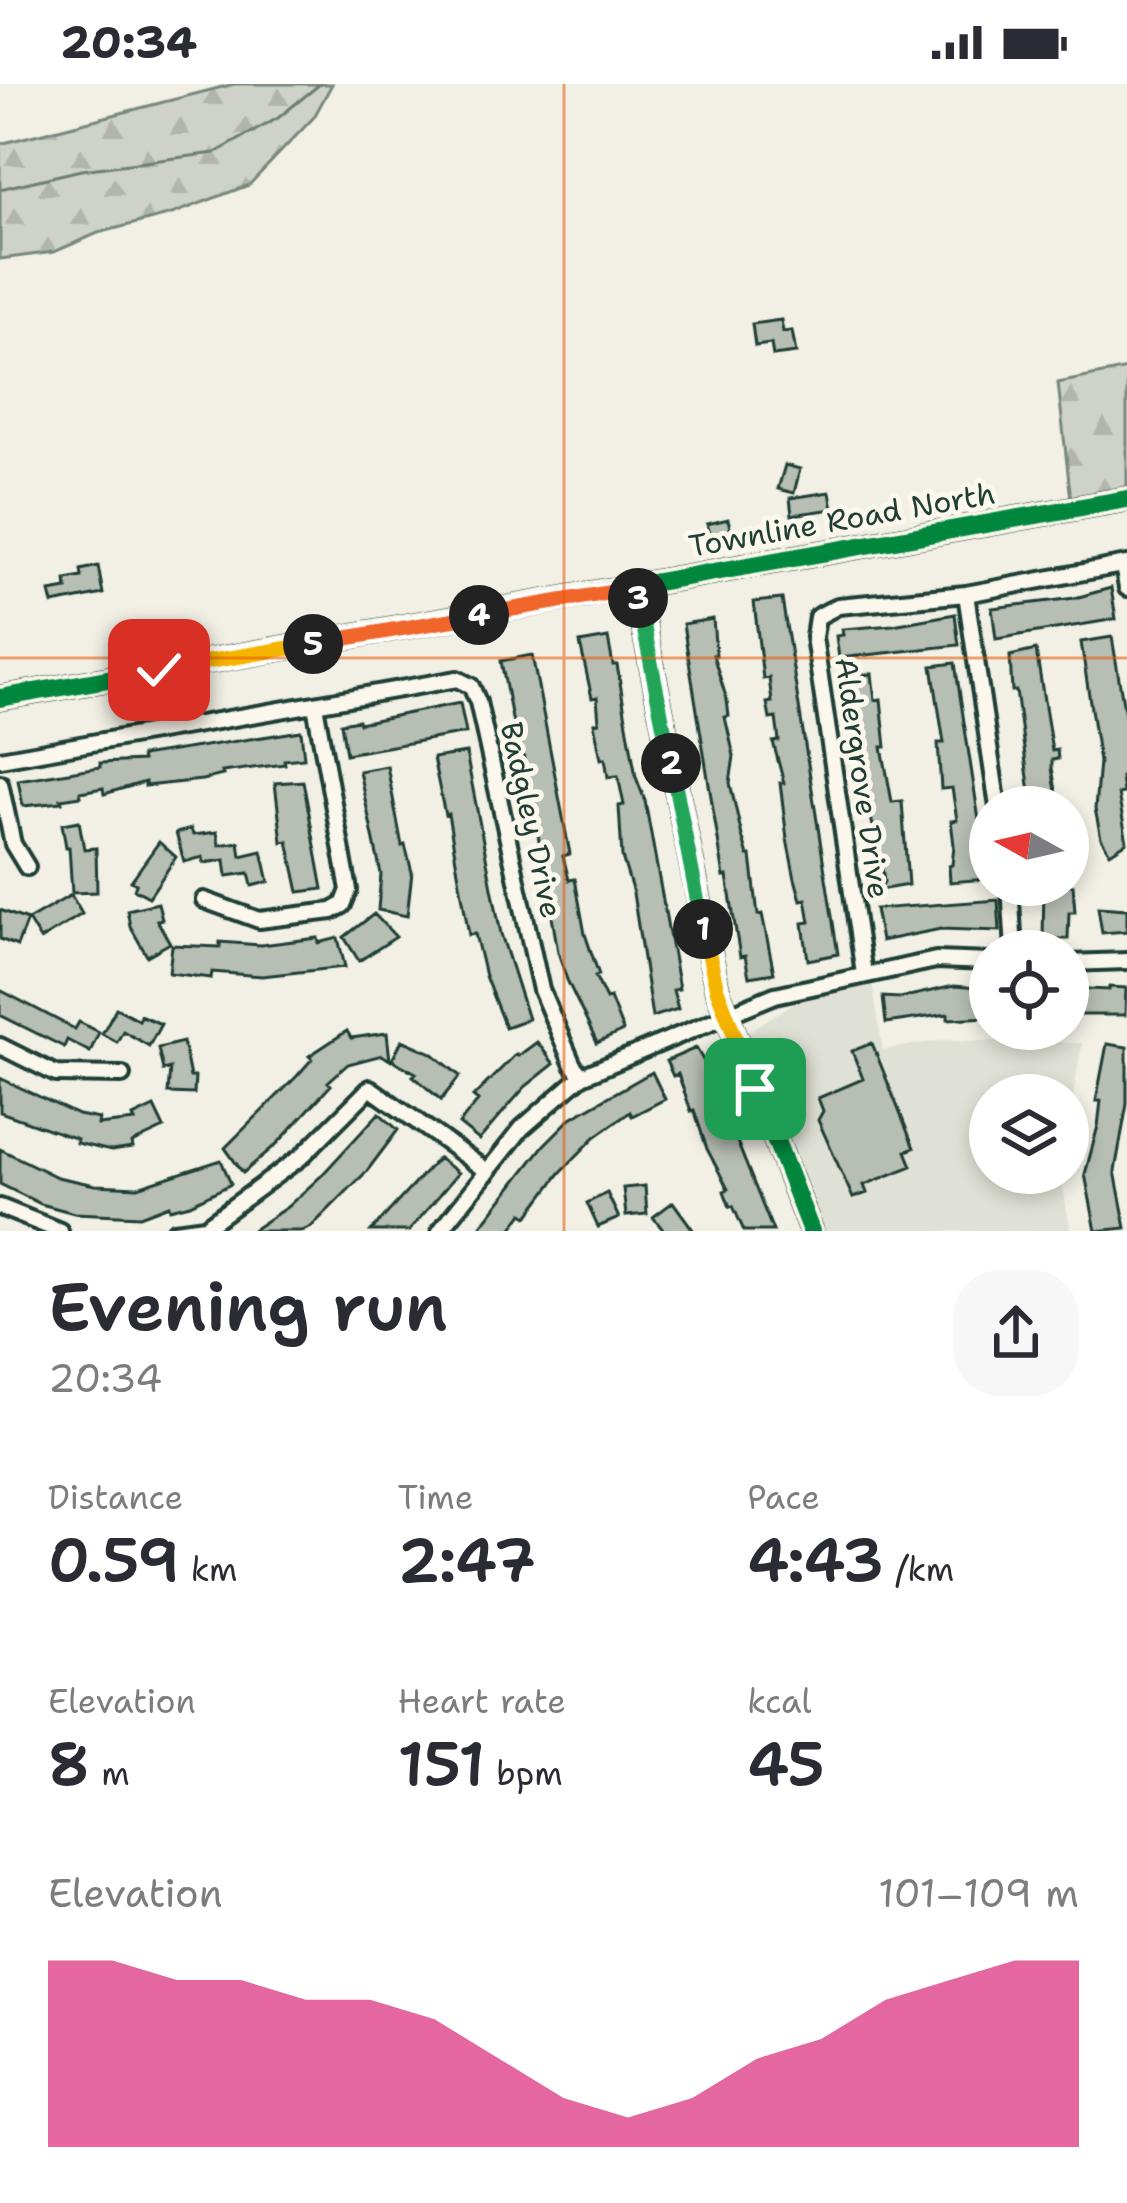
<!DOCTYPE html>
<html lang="en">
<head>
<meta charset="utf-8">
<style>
	:root { --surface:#fff; --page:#f7f7f7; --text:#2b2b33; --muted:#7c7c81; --accent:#db2777 }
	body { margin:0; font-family:"Shantell Sans",sans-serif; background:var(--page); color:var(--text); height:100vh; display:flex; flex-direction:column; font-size:45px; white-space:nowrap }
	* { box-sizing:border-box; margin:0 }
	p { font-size:39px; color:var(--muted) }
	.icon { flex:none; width:66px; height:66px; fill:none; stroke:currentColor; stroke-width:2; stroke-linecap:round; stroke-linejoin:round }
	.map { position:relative; height:1147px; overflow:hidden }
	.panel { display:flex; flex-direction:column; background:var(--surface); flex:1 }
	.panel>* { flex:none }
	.needle { width:78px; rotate:278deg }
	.tools { position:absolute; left:969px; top:702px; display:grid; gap:24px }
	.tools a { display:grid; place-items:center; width:120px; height:120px; border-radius:50%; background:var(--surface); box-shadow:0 6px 18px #0003; font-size:60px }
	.pin { position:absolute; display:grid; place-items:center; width:102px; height:102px; color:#fff; margin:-51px; border-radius:24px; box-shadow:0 6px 18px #0006 }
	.km { position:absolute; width:60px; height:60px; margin:-30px; border-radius:50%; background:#222; color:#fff; font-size:33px; line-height:60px; text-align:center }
	.round { display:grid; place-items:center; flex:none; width:126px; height:126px; border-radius:48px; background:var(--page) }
	.overview { display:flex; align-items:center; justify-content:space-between; height:204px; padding:0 48px }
	h1 { font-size:66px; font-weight:600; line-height:90px }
	.metrics { display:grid; grid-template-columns:repeat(3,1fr); gap:18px; height:204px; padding:12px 48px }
	.metrics div { display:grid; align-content:center }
	.metrics b { font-size:60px; font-weight:600 }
	.metrics small { font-size:33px; font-weight:400 }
	.metrics p { font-size:33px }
	.chart { height:336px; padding:24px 48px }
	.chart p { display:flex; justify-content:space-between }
	.chart svg { width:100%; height:216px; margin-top:12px; fill:var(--accent); opacity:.7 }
	.status { display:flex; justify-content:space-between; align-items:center; height:84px; padding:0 60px; background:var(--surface); direction:ltr }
	.status svg { height:33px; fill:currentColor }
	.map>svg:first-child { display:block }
	.built { fill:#e0e1d6 }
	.forest { fill:url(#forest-firs); stroke:#77887e; stroke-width:3 }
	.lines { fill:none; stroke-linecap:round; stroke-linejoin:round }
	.stream { stroke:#6e7f75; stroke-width:3 }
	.building { fill:#b7beb3; stroke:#1f3d34; stroke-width:3 }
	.street-casing { stroke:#1f3d34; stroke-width:22 }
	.secondary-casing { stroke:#1f3d34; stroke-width:27 }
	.street { stroke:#fbf7ec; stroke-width:14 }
	.secondary { stroke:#fbf7ec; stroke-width:18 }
	.cycleway-casing { stroke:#fbf7ec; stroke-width:26 }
	.cycleway { stroke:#00873e; stroke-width:18 }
	.split-1-casing { stroke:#fff; stroke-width:24 }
	.split-2-casing { stroke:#fff; stroke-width:24 }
	.split-3-casing { stroke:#fff; stroke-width:24 }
	.split-4-casing { stroke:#fff; stroke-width:24 }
	.split-5-casing { stroke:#fff; stroke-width:24 }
	.split-6-casing { stroke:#fff; stroke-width:24 }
	.split-1 { stroke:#f5b400; stroke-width:15 }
	.split-2 { stroke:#22a559; stroke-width:15 }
	.split-3 { stroke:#22a559; stroke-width:15 }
	.split-4 { stroke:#f0652b; stroke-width:15 }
	.split-5 { stroke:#f0652b; stroke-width:15 }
	.split-6 { stroke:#f5b400; stroke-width:15 }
	.grid { fill:none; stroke:#e8590c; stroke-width:3; stroke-opacity:0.55 }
	.labels { text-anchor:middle; stroke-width:10; stroke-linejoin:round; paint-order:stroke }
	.street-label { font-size:30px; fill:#1f3d34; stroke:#fbf7ec }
</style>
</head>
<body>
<div class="status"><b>20:34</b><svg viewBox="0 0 49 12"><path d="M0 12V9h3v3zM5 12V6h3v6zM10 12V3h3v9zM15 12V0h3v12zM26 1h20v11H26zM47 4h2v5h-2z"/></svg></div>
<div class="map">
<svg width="1127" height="1147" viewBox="0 0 1127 1147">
	<defs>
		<pattern id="forest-firs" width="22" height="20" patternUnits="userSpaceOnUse" patternTransform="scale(3)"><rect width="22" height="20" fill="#cfd2c8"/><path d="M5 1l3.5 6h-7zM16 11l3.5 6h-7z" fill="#b1b5ac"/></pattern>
	</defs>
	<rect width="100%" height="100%" fill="#f2f0e5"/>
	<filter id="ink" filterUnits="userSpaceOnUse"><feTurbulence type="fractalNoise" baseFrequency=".00833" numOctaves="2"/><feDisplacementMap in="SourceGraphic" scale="24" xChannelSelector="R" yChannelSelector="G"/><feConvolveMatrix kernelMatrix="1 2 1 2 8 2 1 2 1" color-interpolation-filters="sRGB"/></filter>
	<g filter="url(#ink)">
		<path class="built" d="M872,897l11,69 60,-10 139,3 -14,83v-31h-78v78h70l11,58h-245l-78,-199 47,-30z"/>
		<path class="forest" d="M234,0h98l-18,33 -65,68 -77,29 -74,19 -44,19 -54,7v-115z
			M1127,285v131l-55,9 -14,-126z"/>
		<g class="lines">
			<path class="stream" d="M0,105l81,-19 134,-17 63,-35 42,-34"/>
		</g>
		<path class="building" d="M781,236l2,12 9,-1 4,22 -23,3 -2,-12 -16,2 -3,-22z
			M785,381l15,4 -6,24 -16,-4z
			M830,408l3,17 -41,6 -2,-17z
			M728,435l3,13 -20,5 -4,-13z
			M98,482l5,28 -50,10 -3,-12 17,-3 -1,-9 16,-3 -1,-7z
			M1111,504l5,31 -120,20 -4,-31 83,-10z
			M782,515l56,355 -30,6 -5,-37 7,-1 -4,-23 -5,1 -6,-21 -8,-40 -7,-56h4l-11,-41 6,-1 -3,-23 -6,1 -3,-16 5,-1 -3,-24 -6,1 -9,-77z
			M955,530l4,31 -120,13 -3,-22 7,-1 -1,-6 51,-4z
			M713,535l3,36h-3l14,45 2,16 -4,1 9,39 -4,27 12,53 6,20h3l7,59 4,-1 12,59 -25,4 -4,-21 -5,1 -13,-81 -3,1 -41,-253z
			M1112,553l15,90v49l-6,1 2,16 -5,1 9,48 -17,11 -9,-15 -6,-29 4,-47 -18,-120z
			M608,554l5,27h4l19,112 9,24 34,188 -6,1 5,19 -26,8 -19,-124 -11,-36 -3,-51 5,-1 -6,-29 -10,1 -3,-19 -4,1 -7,-36 5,-1 -2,-25 -5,1 -12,-55z
			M1036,566l16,101 5,-1 1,9 -6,1v8l7,39h-27l-16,-116h-4l-2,-35z
			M532,571l38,199 -7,2 6,24 6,-1 10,55 14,41 -4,1 11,23 4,-1 13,33 -26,12 -30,-63 -9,-28 -26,-153 -11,-35 4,-1 -4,-19 -9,-25 -11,-58z
			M955,579l33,216 -38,3 -1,-16 3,-1 2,-20 -3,-24 6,-1 -5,-32 -11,1 -3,-46h6l-12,-77z
			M872,590l3,26 6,-1 5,48h-4l10,55 10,-1 6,84 -29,5 5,-8 -2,-15 -4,1 -1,-42h-4l-11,-49 -8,-78 -4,-9h-4l-2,-13z
			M460,619l6,30 -120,21 -5,-31 17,-3 1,3z
			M301,647l3,27 -20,2 1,4 -63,8 1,3 -21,5 -57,6v-4l-41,12 -1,-6 -23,4 1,4 -20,3 1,3 -39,4 -5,-26 82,-13v-4l42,-2 -1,-5z
			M466,669l35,181 27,85 -23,8 -20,-51 -10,-42 -6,1 -21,-121 -3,1 -12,-57z
			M387,682l15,80 3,-1 7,27 -5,44 -29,-6 3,-36 -22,-103z
			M303,697l20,108 -24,3 -11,-51 -6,1 -7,-59z
			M79,737l5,28 12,-1 1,44 -25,1 -3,-46h-3l-4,-23z
			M191,745l2,6 24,-3 2,13 20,-3 2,14 21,-5 7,31 -17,4 -3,-13 -22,3 -2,-16 -21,3 -1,-6 -19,5 -8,-29z
			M159,758l17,15 -27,40 -15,-8 2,-5 -5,-3z
			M1044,801h29l2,27h-6l-1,27h-25z
			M71,811l11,19 -42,26 -12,-20z
			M998,816l2,31 -59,-2 -60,12 -6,-32z
			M158,819l4,16 -5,1 13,23 -23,13 -17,-30 -3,-16z
			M1098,823l29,2v22l-25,2z
			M0,826l27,10 -10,26 -17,-7z
			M374,830l22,23 -37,24 -15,-24z
			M318,854l1,5 19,-5 7,29 -83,9 -50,-4 -1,6 -42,-5 3,-28 48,2v-5l41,3z
			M954,902l36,3v28l-42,2v-5l-62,9 -3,-26 17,1z
			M1109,903l17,1 -1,27h-57l1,-27 40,2z
			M0,906l75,39 4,-7 20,10 -9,20 -23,-12 -3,7 -64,-32z
			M116,924l23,12 1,-5 21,9 -12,22 -26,-15 -6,11 -15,-8z
			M347,947l4,7 36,-5 3,27 -8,-5 -34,9 -20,18 3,3 -53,58 -35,30 -18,-25 72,-72 15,-17 -3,-3z
			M402,956l30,13 28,23 -19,24 -28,-24 3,-3 -24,-13z
			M183,958l7,35h5l-1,17 -26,-1 2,-25 -7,2 -5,-22z
			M537,958l17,22 -29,23 -46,53 -20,-16 19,-23 -5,-4 43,-43 2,2z
			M872,959l42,105 -8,3 6,15 -48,19 3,8 -14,5 -35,-78 5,-9 -5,-13 45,-19 -11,-28z
			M1107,960l20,3v57l-12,67 11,57 -30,3 -11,-57 13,-48 3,-25h-5z
			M696,964l11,19 66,164h-29l-11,-25 -3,1 -6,-16 4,-2 -21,-40 -13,-39 -3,1 -13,-37 -5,2 -7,-15z
			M652,988l13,27 -33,17 -2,-4 -35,25 -35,36 -32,43 -5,-3 -13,18h-33l67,-86 27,-27z
			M0,994l78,37 21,4 -1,6 37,-4 -2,-4 21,-10 10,21 -32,15 1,5 -22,3 -35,-8 1,-4 -77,-27z
			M379,1029l19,17 -31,41 -56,56 -9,4h-51l36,-24 34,-31z
			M0,1065l57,28 38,8 43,2 83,-27 10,24 -41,20 -20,5 -1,-4 -29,11 -66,-3 -33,-9 -41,-20z
			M438,1074l20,15 -49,58h-38z
			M645,1102l2,28 -21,2 -3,-28z
			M607,1109l12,25 -21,9 -11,-24z
			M673,1118l21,29h-30l-11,-14z"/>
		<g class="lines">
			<g class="street-casing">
				<path id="street" d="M1123,481l4,23
					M966,510l32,213
					M0,675l457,-80 14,7 7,16 63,288 32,75 9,11
					M0,699l13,61 14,23
					M1010,801l4,66
					M204,816l55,20 73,-9 11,-6 6,-15 -34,-185
					M1068,879l59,-2
					M864,890l-50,-337 3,-20 21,-11 128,-12 161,-30
					M0,962l56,28 66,1
					M0,1123l60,24
					M175,1147l30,-4 96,-70 69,-69 118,84
					M440,1147l82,-103 60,-52 193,-81 161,-35 54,2"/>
			</g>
			<g class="secondary-casing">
				<path id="secondary" d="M636,504l81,401 94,242
					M0,614l1127,-199"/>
			</g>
			<use href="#street" class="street"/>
			<use href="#secondary" class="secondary"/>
			<g class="cycleway-casing">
				<path id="cycleway" d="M636,504l81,401 94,242
					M0,614l1127,-199"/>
			</g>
			<use href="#cycleway" class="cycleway"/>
		</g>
	</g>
	<g class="lines" filter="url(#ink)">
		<g class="split-1-casing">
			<path id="split-1" d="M703,845l14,60 38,100"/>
		</g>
		<g class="split-2-casing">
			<path id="split-2" d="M671,679l32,166"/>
		</g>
		<g class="split-3-casing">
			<path id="split-3" d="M638,514l33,165"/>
		</g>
		<g class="split-4-casing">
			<path id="split-4" d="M479,531l157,-27 2,10"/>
		</g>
		<g class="split-5-casing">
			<path id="split-5" d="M313,560l166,-29"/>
		</g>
		<g class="split-6-casing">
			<path id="split-6" d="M159,586l154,-26"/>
		</g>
		<use href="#split-1" class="split-1"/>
		<use href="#split-2" class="split-2"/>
		<use href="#split-3" class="split-3"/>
		<use href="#split-4" class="split-4"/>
		<use href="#split-5" class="split-5"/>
		<use href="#split-6" class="split-6"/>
	</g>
	<path class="grid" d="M564,0v1147M0,574h1127"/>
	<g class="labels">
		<g class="street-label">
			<text transform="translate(842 436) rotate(-10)" y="10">Townline Road North</text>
			<text transform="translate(862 694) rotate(82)" y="10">Aldergrove Drive</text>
			<text transform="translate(531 736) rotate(78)" y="10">Badgley Drive</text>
		</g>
	</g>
</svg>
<div class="tools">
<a><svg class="needle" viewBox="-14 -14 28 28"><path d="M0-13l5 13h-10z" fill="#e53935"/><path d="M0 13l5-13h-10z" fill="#7c7c81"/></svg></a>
<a><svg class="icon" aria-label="locate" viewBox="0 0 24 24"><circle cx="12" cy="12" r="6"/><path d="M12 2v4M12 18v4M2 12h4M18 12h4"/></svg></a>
<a><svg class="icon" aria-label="layers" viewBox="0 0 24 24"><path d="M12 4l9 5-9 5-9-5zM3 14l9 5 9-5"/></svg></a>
</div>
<div class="pin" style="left:755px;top:1005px;background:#1e9e55"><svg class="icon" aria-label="arrive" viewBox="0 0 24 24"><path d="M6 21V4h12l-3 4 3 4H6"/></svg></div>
<div class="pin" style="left:159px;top:586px;background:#d93025"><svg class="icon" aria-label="check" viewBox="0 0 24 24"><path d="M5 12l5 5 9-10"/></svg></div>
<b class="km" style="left:703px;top:845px">1</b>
<b class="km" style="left:671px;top:679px">2</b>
<b class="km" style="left:638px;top:514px">3</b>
<b class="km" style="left:479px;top:531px">4</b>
<b class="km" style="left:313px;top:560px">5</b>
</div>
<section class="panel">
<div class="overview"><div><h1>Evening run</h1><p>20:34</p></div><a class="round"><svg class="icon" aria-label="share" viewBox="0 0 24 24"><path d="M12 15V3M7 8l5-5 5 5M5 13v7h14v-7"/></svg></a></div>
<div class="metrics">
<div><p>Distance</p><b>0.59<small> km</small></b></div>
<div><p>Time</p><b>2:47</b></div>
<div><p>Pace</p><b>4:43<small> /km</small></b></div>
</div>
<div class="metrics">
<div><p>Elevation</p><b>8<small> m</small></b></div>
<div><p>Heart rate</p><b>151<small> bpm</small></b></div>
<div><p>kcal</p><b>45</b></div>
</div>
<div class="chart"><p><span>Elevation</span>101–109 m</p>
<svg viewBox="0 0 160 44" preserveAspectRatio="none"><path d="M0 44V6L10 6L20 10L30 10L40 14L50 14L60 18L70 26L80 34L90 38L100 34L110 26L120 22L130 14L140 10L150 6L160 6V44z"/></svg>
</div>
</section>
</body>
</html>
